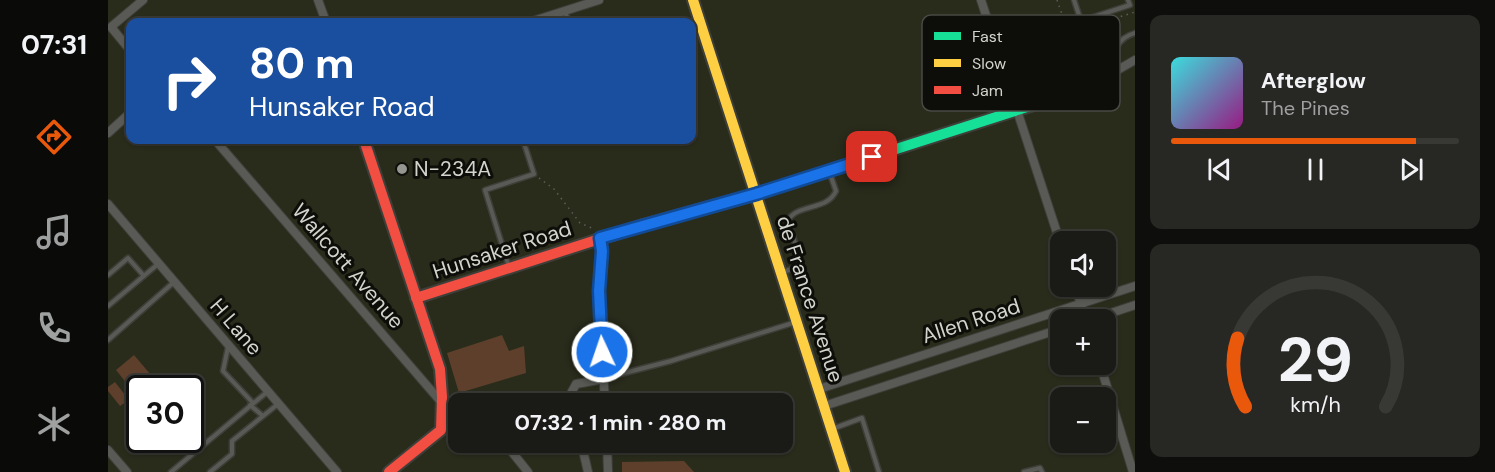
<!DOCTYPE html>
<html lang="en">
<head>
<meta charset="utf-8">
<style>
  body { margin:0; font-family:"DM Sans",sans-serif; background:#272723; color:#f1f3f6; height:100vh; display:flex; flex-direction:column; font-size:22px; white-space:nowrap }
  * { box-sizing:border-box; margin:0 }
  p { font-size:20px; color:#9fa1a1 }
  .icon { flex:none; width:33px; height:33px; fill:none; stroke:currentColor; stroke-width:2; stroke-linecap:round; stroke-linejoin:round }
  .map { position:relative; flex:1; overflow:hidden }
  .sheet { display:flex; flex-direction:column; gap:15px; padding:15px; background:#0e0e0c; width:360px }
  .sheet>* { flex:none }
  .guide { position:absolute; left:18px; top:18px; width:570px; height:126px; border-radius:12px; box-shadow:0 2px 4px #0004,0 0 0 2px #383835; background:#1a4fa0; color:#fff; overflow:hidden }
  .fabs { position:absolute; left:942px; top:231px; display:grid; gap:12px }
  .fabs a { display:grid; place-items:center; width:66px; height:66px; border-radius:12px; background:#1a1a16; box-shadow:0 2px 4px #0004,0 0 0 2px #383835; font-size:30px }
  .speed { position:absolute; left:18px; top:375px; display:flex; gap:12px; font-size:30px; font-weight:700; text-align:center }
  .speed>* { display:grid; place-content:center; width:78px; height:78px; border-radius:50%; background:#1a1a16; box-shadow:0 2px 4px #0004,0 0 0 2px #383835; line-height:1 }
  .speed .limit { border:3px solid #111; border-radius:9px; background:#fff; color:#111 }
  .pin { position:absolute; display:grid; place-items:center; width:51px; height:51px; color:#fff; margin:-26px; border-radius:12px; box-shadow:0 3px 9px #0006 }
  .me { position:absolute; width:66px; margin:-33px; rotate:357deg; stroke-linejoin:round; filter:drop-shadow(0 0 4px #0008) }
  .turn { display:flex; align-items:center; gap:21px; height:126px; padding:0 24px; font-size:27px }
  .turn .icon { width:78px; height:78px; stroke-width:2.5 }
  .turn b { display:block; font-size:42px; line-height:51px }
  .sheet .tile { flex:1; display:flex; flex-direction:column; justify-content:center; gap:9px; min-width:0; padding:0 21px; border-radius:12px; background:#272723 }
  .sheet .dial { align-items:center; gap:0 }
  .dial svg { height:156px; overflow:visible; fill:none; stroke:#383835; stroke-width:7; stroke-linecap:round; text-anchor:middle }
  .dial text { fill:#f1f3f6; stroke:none }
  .song { display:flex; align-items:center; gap:18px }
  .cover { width:72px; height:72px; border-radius:9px; background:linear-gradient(135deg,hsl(180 70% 55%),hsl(310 70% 35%)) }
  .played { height:6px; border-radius:3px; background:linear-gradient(90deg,#ea580c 85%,#383835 85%) }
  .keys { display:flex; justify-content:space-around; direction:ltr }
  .trip { position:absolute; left:340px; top:393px; width:345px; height:60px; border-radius:12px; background:#1a1a16; box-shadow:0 2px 4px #0004,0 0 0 2px #383835; font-weight:700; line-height:60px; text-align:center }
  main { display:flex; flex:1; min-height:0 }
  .dock { display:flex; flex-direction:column; width:108px; justify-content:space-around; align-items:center; background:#0a0a09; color:#9fa1a1 }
  .dock .icon { width:42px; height:42px }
  .dock .selected { color:#ea580c }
  .dock b { font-size:27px; color:#f1f3f6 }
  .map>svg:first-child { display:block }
  .built { fill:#292c1b; fill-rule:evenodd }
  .green { fill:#5d3f2b }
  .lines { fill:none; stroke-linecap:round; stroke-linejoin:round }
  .lane-casing { stroke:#3f3f3a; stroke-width:7 }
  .street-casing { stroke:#3f3f3a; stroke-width:10 }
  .fast-casing { stroke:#3f3f3a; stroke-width:14 }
  .slow-casing { stroke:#3f3f3a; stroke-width:14 }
  .jam-casing { stroke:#3f3f3a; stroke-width:14 }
  .path { stroke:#5c5d58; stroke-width:1.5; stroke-dasharray:1.5 4.5; stroke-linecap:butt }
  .lane { stroke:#595a55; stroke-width:4 }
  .street { stroke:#595a55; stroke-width:8 }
  .fast { stroke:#16e098; stroke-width:10 }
  .slow { stroke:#ffcf43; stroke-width:10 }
  .jam { stroke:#f24e42; stroke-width:10 }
  .route-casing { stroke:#114b97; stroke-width:15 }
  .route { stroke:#1a73e8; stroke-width:10 }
  .poi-dot { fill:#95968f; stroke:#0d0e09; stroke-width:2 }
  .labels { text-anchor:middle; stroke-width:6; stroke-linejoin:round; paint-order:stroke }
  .poi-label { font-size:21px; fill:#d3d5cd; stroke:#0d0e09; text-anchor:start }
  .street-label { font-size:21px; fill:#d3d5cd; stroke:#0d0e09 }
  .key { fill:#0d0e09; stroke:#484a44; stroke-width:1.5 }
  .key-label { font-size:16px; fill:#d3d5cd }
</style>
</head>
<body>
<main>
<nav class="dock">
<b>07:31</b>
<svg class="icon selected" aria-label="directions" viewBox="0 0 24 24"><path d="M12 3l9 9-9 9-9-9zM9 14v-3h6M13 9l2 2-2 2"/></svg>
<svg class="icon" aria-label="music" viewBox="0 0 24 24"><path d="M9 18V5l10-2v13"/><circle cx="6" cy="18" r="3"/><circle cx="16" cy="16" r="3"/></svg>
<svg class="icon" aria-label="phone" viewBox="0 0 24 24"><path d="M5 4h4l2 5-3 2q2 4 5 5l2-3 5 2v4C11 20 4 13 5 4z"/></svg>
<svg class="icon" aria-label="climate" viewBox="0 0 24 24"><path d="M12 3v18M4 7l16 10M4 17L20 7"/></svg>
</nav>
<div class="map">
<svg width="1027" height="472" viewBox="0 0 1027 472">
  <rect width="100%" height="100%" fill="#22221d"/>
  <path class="built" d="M0,0H1027V472H0ZM22,22H584V140H22ZM952,242H998V286H952ZM952,320H998V364H952ZM32,388H82V440H32ZM952,398H998V442H952ZM351,404H675V442H351Z"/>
  <path class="green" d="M394,335L401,351L416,346L418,373L351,393L339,353Z
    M26,355L54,388H32L31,399L8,370Z
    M7,382L21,400L12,406L0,391V387Z
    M576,461L586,472H514V462Z"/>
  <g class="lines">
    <defs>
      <path id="lane" d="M966,0L973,21L1022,5L1020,0
        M457,12L461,22
        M1001,74C1005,56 1006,39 1027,33
        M401,267L377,190L426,174L415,140
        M675,272L689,267L693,263L680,220C691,203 719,211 728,191L721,171
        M0,275L20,258L36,276
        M0,306L50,264
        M0,340L66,282
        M120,347L115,371L145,403
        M497,378L563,361L688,322
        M142,405L155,416
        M724,429L754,418L771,472
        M63,472L159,392
        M102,472L124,454V441L170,404
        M916,472L932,468L934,472"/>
      <path id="street" d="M210,0L218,22
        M873,0L952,242
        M422,22L491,0
        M22,50L3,27L35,0
        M954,86L949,88L938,101L956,105L973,99L980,87L965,83
        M980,87L1027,60
        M0,133L22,113
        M107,140L334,403L351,408
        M0,204L229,472
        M492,238L494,251L491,291L497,404
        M967,286L978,320
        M982,320L1027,305
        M992,364L1025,472
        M711,389L1027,286
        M463,404L461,397L468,384L496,379
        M716,406L952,329
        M396,442L420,472
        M473,442L480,472
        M499,442L500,472
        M0,450L19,472"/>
      <path id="fast" d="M535,225L648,194L938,101"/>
      <path id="slow" d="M585,0L737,472"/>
      <path id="jam" d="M256,140L332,369L334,397L333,430L281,472
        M308,298L535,225"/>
    </defs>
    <use href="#lane" class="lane-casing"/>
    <use href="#street" class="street-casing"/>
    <use href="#fast" class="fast-casing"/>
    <use href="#slow" class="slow-casing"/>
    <use href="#jam" class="jam-casing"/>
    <path class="path" d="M949,0L956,20L962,18L978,67
      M967,31L1027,12
      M920,87L921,80L925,78L921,66
      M431,178L446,189L472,223L486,229"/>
    <use href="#lane" class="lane"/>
    <use href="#street" class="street"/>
    <use href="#fast" class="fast"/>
    <use href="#slow" class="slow"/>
    <use href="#jam" class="jam"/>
  </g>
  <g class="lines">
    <defs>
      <path id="route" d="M494,352L491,291L494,251L492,238L648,194L764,157"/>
    </defs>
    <use href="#route" class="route-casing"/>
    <use href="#route" class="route"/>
  </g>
  <circle class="poi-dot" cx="294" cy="169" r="6"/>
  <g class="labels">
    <g class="poi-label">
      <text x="306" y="176">N-234A</text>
    </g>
    <g class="street-label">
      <text transform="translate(394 250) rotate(-18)" y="7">Hunsaker Road</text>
      <text transform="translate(240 266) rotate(49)" y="7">Wallcott Avenue</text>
      <text transform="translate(702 299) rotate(72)" y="7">de France Avenue</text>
      <text transform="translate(863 321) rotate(-18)" y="7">Allen Road</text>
      <text transform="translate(128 327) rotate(49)" y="7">H Lane</text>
    </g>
  </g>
  <rect x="814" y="15" width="198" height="96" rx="9" class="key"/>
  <rect x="826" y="32" width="27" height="8" fill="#16e098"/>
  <rect x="826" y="59" width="27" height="8" fill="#ffcf43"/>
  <rect x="826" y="86" width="27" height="8" fill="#f24e42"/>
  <g class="key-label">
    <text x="864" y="42">Fast</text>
    <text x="864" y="69">Slow</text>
    <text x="864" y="96">Jam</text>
  </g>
</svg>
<div class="fabs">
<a><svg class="icon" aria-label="sound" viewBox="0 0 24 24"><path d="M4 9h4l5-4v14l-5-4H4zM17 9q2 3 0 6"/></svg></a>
<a>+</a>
<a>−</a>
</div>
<div class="speed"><div class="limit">30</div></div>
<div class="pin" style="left:764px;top:157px;background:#d93025"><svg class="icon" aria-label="arrive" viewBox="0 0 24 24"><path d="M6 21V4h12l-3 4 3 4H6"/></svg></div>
<svg class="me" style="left:494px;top:352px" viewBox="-20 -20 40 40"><circle r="17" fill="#1a73e8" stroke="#fff" stroke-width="3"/><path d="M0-11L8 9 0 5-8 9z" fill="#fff"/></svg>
<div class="trip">07:32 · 1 min · 280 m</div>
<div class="guide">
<div class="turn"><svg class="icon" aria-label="right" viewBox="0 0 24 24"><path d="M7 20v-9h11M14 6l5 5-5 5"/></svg><div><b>80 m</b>Hunsaker Road</div></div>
</div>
</div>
<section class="sheet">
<div class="tile">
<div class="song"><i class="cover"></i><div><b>Afterglow</b><p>The Pines</p></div></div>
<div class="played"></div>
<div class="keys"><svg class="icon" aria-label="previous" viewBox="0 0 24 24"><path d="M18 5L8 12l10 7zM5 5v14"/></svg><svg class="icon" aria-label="pause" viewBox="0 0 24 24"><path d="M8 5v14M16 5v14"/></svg><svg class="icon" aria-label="next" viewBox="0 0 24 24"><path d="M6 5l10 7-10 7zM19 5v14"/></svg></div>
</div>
<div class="tile dial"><svg viewBox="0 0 100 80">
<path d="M14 69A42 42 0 1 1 86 69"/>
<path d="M14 69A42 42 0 0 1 10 34" stroke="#ea580c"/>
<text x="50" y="56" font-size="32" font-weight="700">29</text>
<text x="50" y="72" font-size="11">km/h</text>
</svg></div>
</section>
</main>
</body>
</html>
